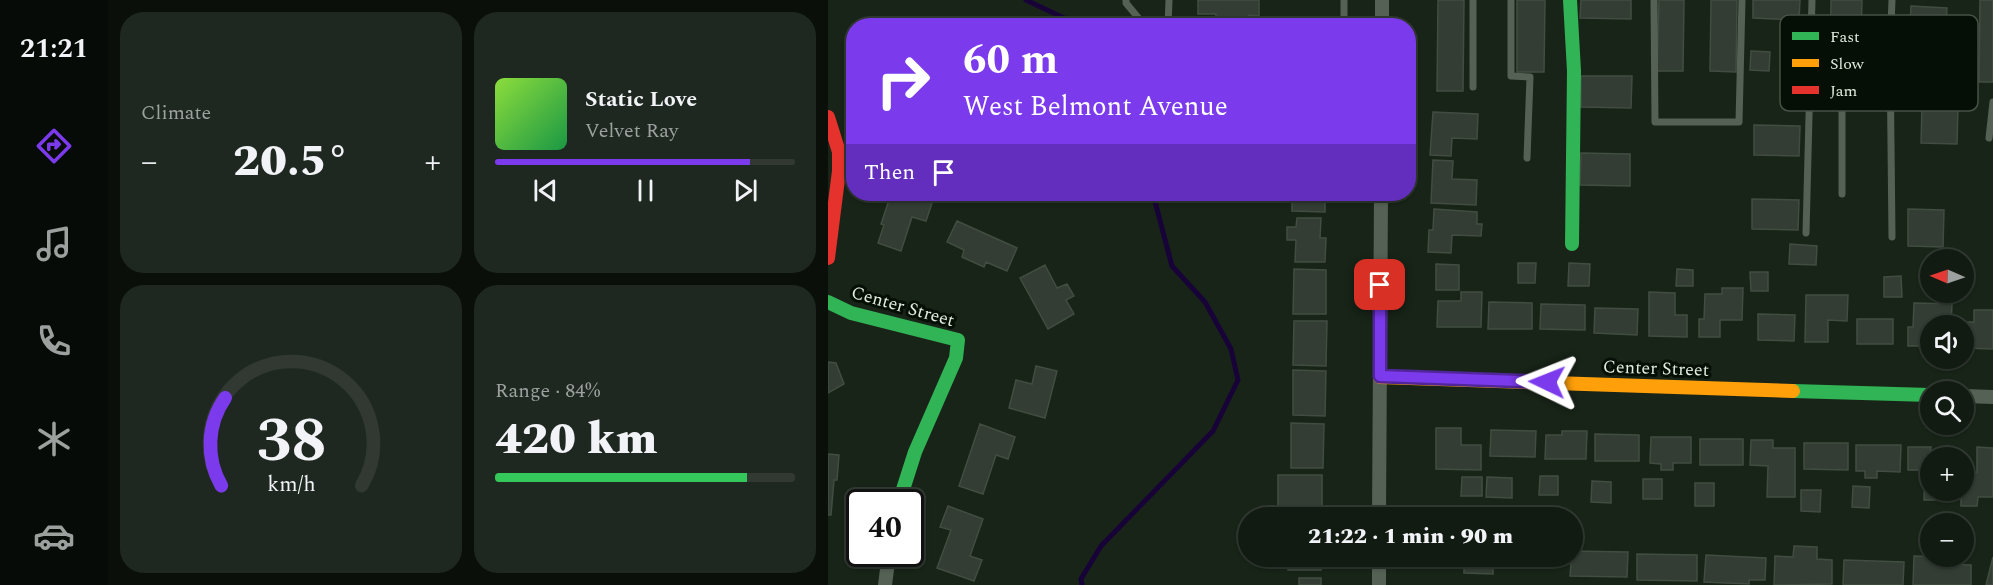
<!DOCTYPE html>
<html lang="en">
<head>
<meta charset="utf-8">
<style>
  body { margin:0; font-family:Spectral,serif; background:#1f2820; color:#f1f3f6; height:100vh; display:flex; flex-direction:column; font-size:22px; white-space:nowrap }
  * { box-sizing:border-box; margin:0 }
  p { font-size:20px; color:#9ca19f }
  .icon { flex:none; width:33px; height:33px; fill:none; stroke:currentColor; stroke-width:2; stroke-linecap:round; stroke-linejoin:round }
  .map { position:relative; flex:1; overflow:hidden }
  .sheet { display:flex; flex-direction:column; gap:12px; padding:12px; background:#0a0f0a; width:720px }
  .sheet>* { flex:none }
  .hud { position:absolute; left:18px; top:18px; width:570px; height:183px; border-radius:24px; box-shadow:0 2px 4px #0004,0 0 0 2px #313932; background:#7c3aed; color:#fff; overflow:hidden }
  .needle { width:39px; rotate:272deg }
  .tools { position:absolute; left:1092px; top:249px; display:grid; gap:12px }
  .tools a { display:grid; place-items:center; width:54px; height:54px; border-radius:50%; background:#121b12; box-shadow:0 2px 4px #0004,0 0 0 2px #313932; font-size:30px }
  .speed { position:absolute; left:18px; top:489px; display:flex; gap:12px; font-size:30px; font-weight:700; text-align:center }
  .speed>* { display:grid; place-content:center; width:78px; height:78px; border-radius:50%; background:#121b12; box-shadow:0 2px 4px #0004,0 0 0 2px #313932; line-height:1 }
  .speed .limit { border:3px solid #111; border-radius:9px; background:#fff; color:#111 }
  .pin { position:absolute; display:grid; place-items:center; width:51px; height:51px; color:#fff; margin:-26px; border-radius:12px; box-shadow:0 3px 9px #0006 }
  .me { position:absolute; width:66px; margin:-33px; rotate:272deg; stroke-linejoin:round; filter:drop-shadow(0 0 4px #0008) }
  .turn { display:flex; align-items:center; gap:21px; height:126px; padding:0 18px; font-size:27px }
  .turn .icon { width:78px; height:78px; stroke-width:2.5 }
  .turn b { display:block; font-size:42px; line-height:51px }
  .then { display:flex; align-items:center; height:57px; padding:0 18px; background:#0003; gap:12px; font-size:22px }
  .big { font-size:45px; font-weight:800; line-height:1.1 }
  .sheet .card { flex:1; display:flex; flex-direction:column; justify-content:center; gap:9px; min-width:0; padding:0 21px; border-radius:24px; background:#1f2820 }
  .sheet .dial { align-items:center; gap:0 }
  .dial svg { height:156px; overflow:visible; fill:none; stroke:#313932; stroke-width:7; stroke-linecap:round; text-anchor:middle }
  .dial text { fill:#f1f3f6; stroke:none }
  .song { display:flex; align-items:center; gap:18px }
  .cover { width:72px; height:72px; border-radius:9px; background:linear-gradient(135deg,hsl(90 70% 55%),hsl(140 70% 35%)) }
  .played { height:6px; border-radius:3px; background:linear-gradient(90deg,#7c3aed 85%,#313932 85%) }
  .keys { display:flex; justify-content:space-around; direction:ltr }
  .heat { display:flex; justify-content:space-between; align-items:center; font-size:33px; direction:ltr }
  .charge { height:9px; border-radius:4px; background:linear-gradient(90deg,#34c759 84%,#313932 0) }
  .sheet .tiles { flex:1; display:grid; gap:12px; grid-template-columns:repeat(2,1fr) }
  .trip { position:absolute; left:410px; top:507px; width:345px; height:60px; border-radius:30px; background:#121b12; box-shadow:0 2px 4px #0004,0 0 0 2px #313932; font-weight:800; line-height:60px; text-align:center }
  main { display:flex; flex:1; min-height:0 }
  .tab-bar { display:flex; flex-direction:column; width:108px; justify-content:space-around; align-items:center; background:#070b07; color:#9ca19f }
  .tab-bar .icon { width:42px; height:42px }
  .tab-bar .current { color:#7c3aed }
  .tab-bar b { font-size:27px; color:#f1f3f6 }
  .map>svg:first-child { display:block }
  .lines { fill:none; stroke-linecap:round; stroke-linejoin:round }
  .stream { stroke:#180338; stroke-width:5 }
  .building { fill:#333d33; stroke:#424d42; stroke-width:1.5 }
  .lane { stroke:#546154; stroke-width:7 }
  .street { stroke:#546154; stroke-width:14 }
  .fast { stroke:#30b455; stroke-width:14 }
  .slow { stroke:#ff9f0a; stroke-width:14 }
  .jam { stroke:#e5322d; stroke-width:14 }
  .route-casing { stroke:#51269a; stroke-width:15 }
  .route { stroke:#7c3aed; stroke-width:10 }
  .labels { text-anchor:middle; stroke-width:6; stroke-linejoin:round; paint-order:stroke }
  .street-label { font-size:18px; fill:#e0eedf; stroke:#060f06 }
  .key { fill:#060f06; stroke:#475247; stroke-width:1.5 }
  .key-label { font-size:16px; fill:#e0eedf }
</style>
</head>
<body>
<main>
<nav class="tab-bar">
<b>21:21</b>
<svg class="icon current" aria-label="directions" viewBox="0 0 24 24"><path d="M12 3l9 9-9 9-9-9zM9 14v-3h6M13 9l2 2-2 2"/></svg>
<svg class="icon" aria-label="music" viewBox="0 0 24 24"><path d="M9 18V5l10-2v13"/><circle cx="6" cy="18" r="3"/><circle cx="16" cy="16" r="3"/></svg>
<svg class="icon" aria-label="phone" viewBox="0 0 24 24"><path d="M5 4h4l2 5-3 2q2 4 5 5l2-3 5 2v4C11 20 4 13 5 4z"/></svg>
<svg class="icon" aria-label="climate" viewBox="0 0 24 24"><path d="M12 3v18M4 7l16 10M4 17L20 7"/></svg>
<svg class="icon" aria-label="car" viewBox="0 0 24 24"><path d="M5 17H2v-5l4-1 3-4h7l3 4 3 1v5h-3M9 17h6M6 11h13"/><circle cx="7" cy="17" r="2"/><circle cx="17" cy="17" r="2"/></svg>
</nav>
<section class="sheet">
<div class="tiles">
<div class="card"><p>Climate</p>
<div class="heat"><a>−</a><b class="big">20.5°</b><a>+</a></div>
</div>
<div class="card">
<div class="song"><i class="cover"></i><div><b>Static Love</b><p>Velvet Ray</p></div></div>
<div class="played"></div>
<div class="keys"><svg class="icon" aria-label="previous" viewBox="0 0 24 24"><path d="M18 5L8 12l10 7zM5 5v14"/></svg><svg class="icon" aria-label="pause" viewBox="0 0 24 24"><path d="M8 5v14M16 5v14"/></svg><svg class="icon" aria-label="next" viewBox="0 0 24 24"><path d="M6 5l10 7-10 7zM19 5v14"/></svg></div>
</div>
<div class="card dial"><svg viewBox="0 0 100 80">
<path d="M14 69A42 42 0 1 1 86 69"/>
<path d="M14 69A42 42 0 0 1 16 24" stroke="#7c3aed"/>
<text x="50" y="56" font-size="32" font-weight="700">38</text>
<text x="50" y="72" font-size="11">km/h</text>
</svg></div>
<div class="card"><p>Range · 84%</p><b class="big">420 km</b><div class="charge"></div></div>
</div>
</section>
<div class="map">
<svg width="1165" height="585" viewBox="0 0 1165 585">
  <rect width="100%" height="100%" fill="#182418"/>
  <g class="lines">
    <path class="stream" d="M198,0L238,19L244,26
      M254,585L253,579L273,546L385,431L410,380L403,349L377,302L344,266L325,194"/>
  </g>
  <path class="building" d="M370,0H431V16L421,15V26H387L388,14H370Z
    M610,0H636L635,91H609Z
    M689,0H717L716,72H689Z
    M753,0H803V19L752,18Z
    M831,0H856L855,71H829Z
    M883,0H909L908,72L882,71Z
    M925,0H972L971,20L925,18Z
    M1003,0H1034L1032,77H1002Z
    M1152,0H1165V82H1151Z
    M1083,6L1119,8L1117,46L1081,44Z
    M923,51L942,52L941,71L922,70Z
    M753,76H804L803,108L753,107Z
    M1094,106H1130L1129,144L1093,143Z
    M605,112L650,114L649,139L624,138L623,156L602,155Z
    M926,125L972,126L971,156L926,155Z
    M753,153L802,154V186L752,185Z
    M605,160L625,161L624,179L649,180L648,205L603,203Z
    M63,194H107L98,221L84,217L73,251L50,243L56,225L53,224Z
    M464,194H497V212L464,211Z
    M924,199L971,200L970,230L924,229Z
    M606,209L649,212V224H654L653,236L624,235L623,253L600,252L601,230H605Z
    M1080,209L1116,210L1115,247L1080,246Z
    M469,218H493L492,238H498L497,262H467L468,240H459V227H468Z
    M129,221L189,248L179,271L158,262L156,267L134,257L136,250L119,242Z
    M962,244L989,246L988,265L961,264Z
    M690,263H708L707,283H690Z
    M741,263L762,264L761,286H740Z
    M608,264L631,265V290H608Z
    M217,265L229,288L239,284L246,296L238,300L246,314L220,329L192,278Z
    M466,269L498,270V314H465Z
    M849,269L865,270V286H848Z
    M922,272H940V291H923Z
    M1073,276L1074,297H1056V277Z
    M894,288H915L914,320H892V337H871V319H876L877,294H894Z
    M633,292H654L653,327H609L610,301H633Z
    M821,292L847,293V315H859V337L821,336Z
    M978,295H1020L1019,321L1000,320V342H977Z
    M661,302L704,303V329H660Z
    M1086,303L1124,304L1123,326H1102L1101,346H1080V327H1085Z
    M713,304L757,305V330L712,329Z
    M767,308L810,309L809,335L766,333Z
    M1146,310H1165V349L1136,348V326H1130V322H1146Z
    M930,314L967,315L966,341L930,340Z
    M1029,319H1065V344H1029Z
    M466,321H499L498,366L465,365Z
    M0,362L8,363L16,384L0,393Z
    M208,366L229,371L217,418L181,408L188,380L204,384Z
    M465,370L498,371L497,416L465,415Z
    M463,423L496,424L495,468H463Z
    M152,424L187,437L180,459L168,455L155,494L131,486Z
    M608,428H633V445H653V470L608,469Z
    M663,430L708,431L707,457L662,456Z
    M734,431H759L758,459H717L718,435H734Z
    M767,434L811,435V461H767Z
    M823,437H863V463H845V470H833V464L822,463Z
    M872,439H915V465H872Z
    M923,440H945V448H967V497H939L940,466L922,465Z
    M976,443H1020V470L976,469Z
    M1028,445H1073L1072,472L1049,471V478H1037V471H1028Z
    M1080,447H1103L1102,453L1123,454V458H1102V490H1122V500H1096L1097,470H1080Z
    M1149,447L1165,448V497H1150L1149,506H1133V490H1136V472H1149Z
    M0,454L11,455L9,480H6L3,515H0Z
    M450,475H494V518H473V509H450Z
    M712,476H730V495H711Z
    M634,477H654V496H633Z
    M659,477L684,478V498L658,497Z
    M815,479H834V499H815Z
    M764,481L783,482V503L763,502Z
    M867,483H886V506H867Z
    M1025,486L1042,487L1041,508L1024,507Z
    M973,490H993L992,512L973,511Z
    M120,506L155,519L142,556L154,560L146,581L109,568L123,530L112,527Z
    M966,546L989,547V559L1004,560V584L946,585L947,556L965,557Z
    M744,551L800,552L799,577L742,576Z
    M809,554L869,555V581L809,580Z
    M878,555L938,558L937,580H921V584L876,582Z
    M460,556H493V570H460Z
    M621,556H665V574L636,573V566H621Z
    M1086,556L1111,557V564L1143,565V585H1085Z
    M1165,557V585H1158Z
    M1016,560L1076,562L1075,585H1015Z
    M471,578H493V585H471Z"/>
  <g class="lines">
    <path class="lane" d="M298,0V3L317,26
      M683,0V76L702,77L699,158
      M826,0L827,122H911L914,0
      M340,26L341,0
      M516,26V0
      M982,72L1014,107V194
      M645,87V0
      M1161,138L1165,102
      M978,233L984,0
      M1064,237L1062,50L1064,0"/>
    <path class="street" d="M554,26V0
      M1136,396L1165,397
      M551,518L553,194
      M57,585L61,554
      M551,585V556"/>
    <path class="fast" d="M742,0L746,71L744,244
      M0,302L23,313L130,340L128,358L87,452L71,502
      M965,391L1102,395"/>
    <path class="slow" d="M552,377L965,391"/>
    <path class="jam" d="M0,117L11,152V171L0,258"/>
  </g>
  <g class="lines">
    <defs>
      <path id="route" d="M552,285V376L719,382"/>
    </defs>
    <use href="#route" class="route-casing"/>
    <use href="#route" class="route"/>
  </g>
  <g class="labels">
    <g class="street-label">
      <text transform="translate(75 306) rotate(16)" y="6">Center Street</text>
      <text transform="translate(828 368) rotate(2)" y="6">Center Street</text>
    </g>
  </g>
  <rect x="952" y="15" width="198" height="96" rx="9" class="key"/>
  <rect x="964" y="32" width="27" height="8" fill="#30b455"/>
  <rect x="964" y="59" width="27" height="8" fill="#ff9f0a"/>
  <rect x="964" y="86" width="27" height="8" fill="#e5322d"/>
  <g class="key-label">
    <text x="1002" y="42">Fast</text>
    <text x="1002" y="69">Slow</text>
    <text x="1002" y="96">Jam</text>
  </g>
</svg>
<div class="tools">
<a><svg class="needle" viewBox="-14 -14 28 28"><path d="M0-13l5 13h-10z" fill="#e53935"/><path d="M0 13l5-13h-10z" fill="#9ca19f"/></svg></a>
<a><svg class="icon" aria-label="sound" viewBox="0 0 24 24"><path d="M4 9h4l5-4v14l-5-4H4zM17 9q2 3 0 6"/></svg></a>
<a><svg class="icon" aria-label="search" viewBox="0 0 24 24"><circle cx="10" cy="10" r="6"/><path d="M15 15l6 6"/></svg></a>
<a>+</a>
<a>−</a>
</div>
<div class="speed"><div class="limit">40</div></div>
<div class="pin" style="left:552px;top:285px;background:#d93025"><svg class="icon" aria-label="arrive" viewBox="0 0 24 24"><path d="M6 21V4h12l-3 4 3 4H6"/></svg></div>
<svg class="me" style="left:719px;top:382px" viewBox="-20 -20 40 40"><path d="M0-17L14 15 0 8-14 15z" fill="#7c3aed" stroke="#fff" stroke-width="4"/></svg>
<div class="trip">21:22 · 1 min · 90 m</div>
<div class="hud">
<div class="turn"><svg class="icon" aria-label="right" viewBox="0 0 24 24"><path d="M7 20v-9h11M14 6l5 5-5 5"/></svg><div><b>60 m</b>West Belmont Avenue</div></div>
<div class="then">Then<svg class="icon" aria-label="arrive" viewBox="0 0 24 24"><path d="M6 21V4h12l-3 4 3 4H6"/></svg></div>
</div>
</div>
</main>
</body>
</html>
